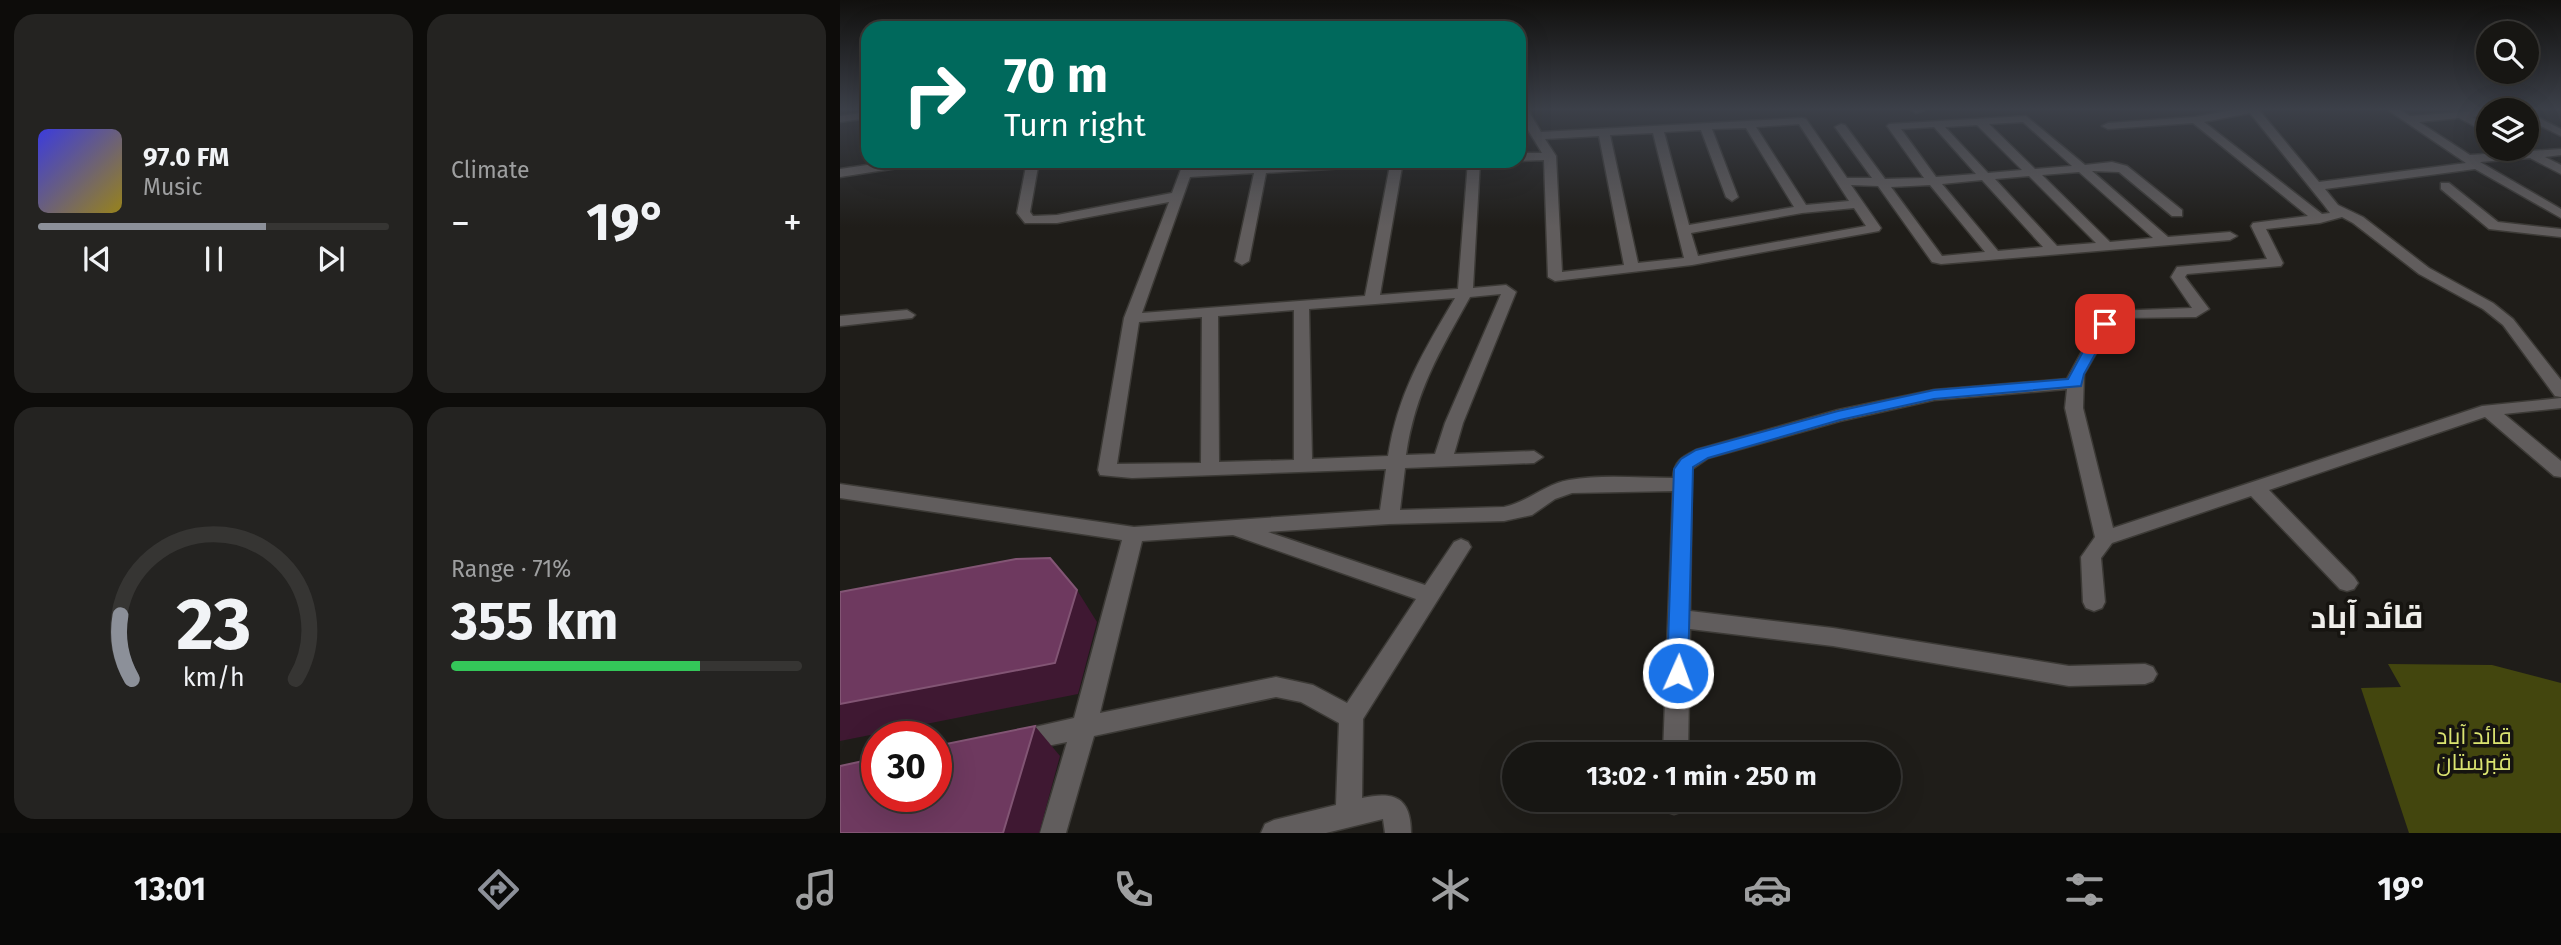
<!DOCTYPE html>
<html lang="en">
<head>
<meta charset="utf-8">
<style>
  body { margin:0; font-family:"Fira Sans",Cairo,sans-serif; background:#242321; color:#f1f3f6; height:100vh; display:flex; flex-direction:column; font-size:26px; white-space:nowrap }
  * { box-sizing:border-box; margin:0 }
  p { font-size:23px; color:#9e9fa0 }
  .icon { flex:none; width:38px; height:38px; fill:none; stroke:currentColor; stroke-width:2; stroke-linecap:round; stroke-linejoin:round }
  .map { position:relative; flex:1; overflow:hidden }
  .details { display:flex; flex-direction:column; gap:14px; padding:14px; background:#0d0c0a; width:840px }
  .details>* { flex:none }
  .guide { position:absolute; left:21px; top:21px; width:665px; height:147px; border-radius:21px; box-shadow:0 7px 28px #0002,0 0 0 2px #363533; background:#00695c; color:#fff; overflow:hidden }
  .fabs { position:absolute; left:1636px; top:21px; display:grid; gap:14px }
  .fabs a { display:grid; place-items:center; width:63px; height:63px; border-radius:50%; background:#171613; box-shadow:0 7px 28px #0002,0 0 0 2px #363533; font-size:35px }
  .speed { position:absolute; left:21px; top:721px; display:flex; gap:14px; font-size:35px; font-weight:700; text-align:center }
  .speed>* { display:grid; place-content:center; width:91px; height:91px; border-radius:50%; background:#171613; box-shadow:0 7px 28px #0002,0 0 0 2px #363533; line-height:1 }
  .speed .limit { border:10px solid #d22; background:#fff; color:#111 }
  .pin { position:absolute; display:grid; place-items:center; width:60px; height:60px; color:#fff; margin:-30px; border-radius:14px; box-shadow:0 4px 10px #0006 }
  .me { position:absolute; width:77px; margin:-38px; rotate:2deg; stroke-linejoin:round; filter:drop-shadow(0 0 5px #0008) }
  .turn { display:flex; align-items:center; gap:24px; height:147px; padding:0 28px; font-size:32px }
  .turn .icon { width:91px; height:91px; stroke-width:2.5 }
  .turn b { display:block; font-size:49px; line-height:60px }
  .big { font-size:52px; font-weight:700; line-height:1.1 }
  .details .card { flex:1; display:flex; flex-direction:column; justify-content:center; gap:10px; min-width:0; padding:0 24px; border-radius:21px; background:#242321 }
  .details .dial { align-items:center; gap:0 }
  .dial svg { height:182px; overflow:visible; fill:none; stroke:#363533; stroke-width:7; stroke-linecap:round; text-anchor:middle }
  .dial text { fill:#f1f3f6; stroke:none }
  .song { display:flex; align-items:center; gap:21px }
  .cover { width:84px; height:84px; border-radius:10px; background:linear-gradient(135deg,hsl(240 70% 55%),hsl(50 70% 35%)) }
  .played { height:7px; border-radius:4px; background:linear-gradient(90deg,#8c9099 65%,#363533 65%) }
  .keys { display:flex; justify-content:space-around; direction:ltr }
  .heat { display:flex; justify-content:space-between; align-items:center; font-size:38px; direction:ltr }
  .charge { height:10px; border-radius:5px; background:linear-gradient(90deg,#34c759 71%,#363533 0) }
  .details .tiles { flex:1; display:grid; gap:14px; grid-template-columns:repeat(2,1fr) }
  .trip { position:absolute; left:662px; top:742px; width:399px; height:70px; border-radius:35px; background:#171613; box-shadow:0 7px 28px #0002,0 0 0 2px #363533; font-weight:700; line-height:70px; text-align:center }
  .tabs { display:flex; height:112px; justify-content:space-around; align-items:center; background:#090908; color:#9e9fa0 }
  .tabs .icon { width:49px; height:49px }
  .tabs .on { color:#8c9099 }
  .tabs b { font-size:32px; color:#f1f3f6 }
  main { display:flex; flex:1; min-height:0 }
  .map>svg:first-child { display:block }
  .green { fill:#43460e }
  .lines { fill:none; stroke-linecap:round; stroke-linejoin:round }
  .minor-casing { stroke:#3c3a36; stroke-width:3 }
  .minor { fill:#615d5d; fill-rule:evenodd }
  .shaded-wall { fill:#3f1832 }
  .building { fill:#6e395f; stroke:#825574; stroke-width:2 }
  .route { fill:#1a73e8; stroke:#114b97; stroke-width:2 }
  .labels { text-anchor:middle; stroke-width:7; stroke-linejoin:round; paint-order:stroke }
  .near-park-label { font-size:23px; fill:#dae370; stroke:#161410 }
  .near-district-label { font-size:32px; font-weight:bold; fill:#efeeea; stroke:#161410 }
</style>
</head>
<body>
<main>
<section class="details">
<div class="tiles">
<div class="card">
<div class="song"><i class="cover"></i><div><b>97.0 FM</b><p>Music</p></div></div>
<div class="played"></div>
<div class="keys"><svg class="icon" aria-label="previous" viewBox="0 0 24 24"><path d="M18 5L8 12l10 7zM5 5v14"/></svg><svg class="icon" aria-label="pause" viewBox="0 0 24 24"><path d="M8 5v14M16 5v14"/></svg><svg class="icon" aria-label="next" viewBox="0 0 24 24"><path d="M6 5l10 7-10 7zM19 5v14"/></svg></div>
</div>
<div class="card"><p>Climate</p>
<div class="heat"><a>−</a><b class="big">19°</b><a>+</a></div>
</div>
<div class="card dial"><svg viewBox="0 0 100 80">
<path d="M14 69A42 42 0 1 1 86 69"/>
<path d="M14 69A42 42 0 0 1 9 41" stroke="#8c9099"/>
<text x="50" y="56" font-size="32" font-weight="700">23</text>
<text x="50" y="72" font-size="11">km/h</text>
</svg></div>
<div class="card"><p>Range · 71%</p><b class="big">355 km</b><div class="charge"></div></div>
</div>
</section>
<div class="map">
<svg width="1721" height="833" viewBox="0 0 1721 833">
  <rect width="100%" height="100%" fill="#1f1d19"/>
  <path class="green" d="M1548,664L1652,665L1721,683V833H1569L1521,688L1561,687Z"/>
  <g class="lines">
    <defs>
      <path id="minor" d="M679,110H688L701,132L962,118L966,119L1007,178H1032L995,127L1001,124L1005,125L1045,179L1084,178L1047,126L1049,124L1186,116L1245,165L1272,162L1287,166L1342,210V216H1332L1279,172L1252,171L1328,237L1390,232L1397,236L1390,240L1101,264L1092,262L1038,186L1011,185L1041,228L1039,231L852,265L715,281L708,277L704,160L679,161V153H702L679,115ZM1183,122L1232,166L1195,169L1149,124ZM959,124L1009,201L966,205L916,127ZM1137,125L1182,170L1148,173L1105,127ZM1094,127L1136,174L1096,177L1061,129ZM906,128L954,207L849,225L824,132L861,130L886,197L892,201L898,197L872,129ZM813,133L844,258L798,263L770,135ZM759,136L784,265L722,272L716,156L705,139ZM1239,172L1313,238L1270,242L1202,175ZM1189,176L1256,243L1217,246L1155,179ZM1142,180L1203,247L1158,251L1102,184ZM1090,185L1145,252L1102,256L1051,187ZM1014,208L1026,226L858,256L851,233L962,213Z
        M1071,110H1085L1076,113Z
        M1393,110H1419L1479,182L1626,163L1548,110H1560L1570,116L1652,110H1648V115L1632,117L1648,126V133L1619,118L1579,122L1630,155L1721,149V155L1705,157L1721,165V174L1690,158L1640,162L1721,209V218L1635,169L1485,189L1498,205L1523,217L1589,268L1653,303L1673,319L1721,380V397L1715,396L1663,325L1643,309L1579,274L1513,223L1502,217L1480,223L1426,229L1443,263L1441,266L1347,274L1345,277L1369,309L1356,317L1283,318L1271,327L1244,374L1243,408L1273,528L1642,406L1721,398V408L1664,414L1721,461V477L1714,476L1645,417L1429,490L1514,577L1518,583L1514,589L1507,591L1500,589L1411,496L1272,543L1261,558L1265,602L1262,608L1254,611L1246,608L1243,602L1241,557L1255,537L1225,408L1227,389L1094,400L1000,421L868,458L852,469L850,611L993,628L1229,666L1305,664L1313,667L1317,674L1313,681L1305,684L1229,686L993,646L850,629L848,754H823L833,491L732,493L715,499L692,515L664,521L549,524L428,532L585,585L614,542L621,539L628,542L631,547L523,719L522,798C554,791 571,797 571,833H545L543,819L486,833H421L425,824L434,820L496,805L499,723L461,702L436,697L254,736L226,833H200L227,742L182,751L173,748L170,740L173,732L234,718L282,540L0,498V484L294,527L540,510L546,469L292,478L260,475L258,470L284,318L329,202L217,223H185L177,213L187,161H199L190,212L193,216L217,215L332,193L344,161H356L353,170L495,161H563L540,295L618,289L628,161H640L633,288L666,285L676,292L623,423L614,454L694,451L703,457L694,463L565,468L560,510L664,507C688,502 705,484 729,480C762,474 800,478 833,478C834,461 842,457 856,450L998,410L1094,390L1227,379L1257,324L1274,311L1352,308L1331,277L1337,267L1427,259L1411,226L1413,223L1468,216L1353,123L1268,129L1262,126L1268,123L1355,117ZM1410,113L1484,205L1490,213L1482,214L1364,122ZM550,165L525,296L302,313L350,177L414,173L395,261L402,265L409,261L426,173ZM661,294L605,423L595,454L566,455C575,392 600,351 630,297ZM615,298C583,352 558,393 548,456L472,459L469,309ZM454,310V460L379,462L378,316ZM362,317L361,463L277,464L299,322ZM393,535L576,599L507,703L473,685L436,677L260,713L302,541Z
        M28,112V118L0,122V116Z
        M1687,112L1721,129V136L1687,119Z
        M54,161H83L77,165L0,177V169Z
        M1601,183H1609L1658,222L1721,229V237L1649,229L1601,189Z
        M67,310L75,315L72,318L0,326V316Z
        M821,800H847L843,811L834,814L825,811Z"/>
    </defs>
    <use href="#minor" class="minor-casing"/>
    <use href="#minor" class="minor"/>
  </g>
  <path class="shaded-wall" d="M237,590L257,622L238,694L0,741V704Z
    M195,726L220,756L199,833H163Z"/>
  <path class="building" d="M210,558L237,590L215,663L0,704V592L176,559Z
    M195,726L163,833H0V766L37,758V796H96V746Z"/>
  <linearGradient id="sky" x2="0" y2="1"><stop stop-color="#11100e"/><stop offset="0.48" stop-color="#3c4049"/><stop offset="1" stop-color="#3c4049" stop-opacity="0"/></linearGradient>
  <rect width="1721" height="227" fill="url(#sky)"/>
  <path class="route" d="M1265,319L1272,324L1244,374L1241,386L1094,399L1000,420L868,458L853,467L848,673L845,680L838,682L830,680L827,673L834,469L841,459L856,450L998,411L1094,390L1228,379L1258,324Z"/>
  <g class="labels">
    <g class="near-park-label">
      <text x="1634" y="744">قائد آباد<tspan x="1634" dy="26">قبرستان</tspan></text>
    </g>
    <g class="near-district-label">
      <text x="1527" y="628">قائد آباد</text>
    </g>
  </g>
</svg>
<div class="fabs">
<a><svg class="icon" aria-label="search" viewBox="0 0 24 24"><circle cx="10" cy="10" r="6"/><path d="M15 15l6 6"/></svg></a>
<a><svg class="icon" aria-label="layers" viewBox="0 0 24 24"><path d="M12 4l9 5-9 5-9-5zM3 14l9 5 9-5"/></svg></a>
</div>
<div class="speed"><div class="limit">30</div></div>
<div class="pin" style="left:1265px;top:324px;background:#d93025"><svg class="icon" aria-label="arrive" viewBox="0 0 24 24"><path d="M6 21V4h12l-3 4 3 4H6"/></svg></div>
<svg class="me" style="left:838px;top:673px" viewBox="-20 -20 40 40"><circle r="17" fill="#1a73e8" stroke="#fff" stroke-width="3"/><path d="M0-11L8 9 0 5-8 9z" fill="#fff"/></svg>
<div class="trip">13:02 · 1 min · 250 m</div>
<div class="guide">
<div class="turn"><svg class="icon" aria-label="right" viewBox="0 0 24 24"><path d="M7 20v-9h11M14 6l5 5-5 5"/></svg><div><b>70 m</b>Turn right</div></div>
</div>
</div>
</main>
<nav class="tabs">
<b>13:01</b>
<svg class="icon on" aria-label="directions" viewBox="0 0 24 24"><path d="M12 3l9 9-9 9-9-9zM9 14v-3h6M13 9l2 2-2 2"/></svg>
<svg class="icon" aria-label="music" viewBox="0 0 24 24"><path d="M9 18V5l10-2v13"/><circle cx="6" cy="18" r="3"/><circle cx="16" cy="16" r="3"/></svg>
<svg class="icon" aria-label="phone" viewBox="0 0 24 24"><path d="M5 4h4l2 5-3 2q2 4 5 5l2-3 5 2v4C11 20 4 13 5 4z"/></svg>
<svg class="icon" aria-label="climate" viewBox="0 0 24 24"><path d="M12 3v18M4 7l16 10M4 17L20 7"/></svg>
<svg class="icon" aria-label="car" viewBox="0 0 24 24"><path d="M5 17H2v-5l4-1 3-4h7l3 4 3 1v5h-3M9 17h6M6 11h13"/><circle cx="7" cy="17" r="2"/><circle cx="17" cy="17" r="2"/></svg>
<svg class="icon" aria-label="filters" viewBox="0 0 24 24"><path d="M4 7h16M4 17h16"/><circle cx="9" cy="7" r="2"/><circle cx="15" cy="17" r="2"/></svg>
<b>19°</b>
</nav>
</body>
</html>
